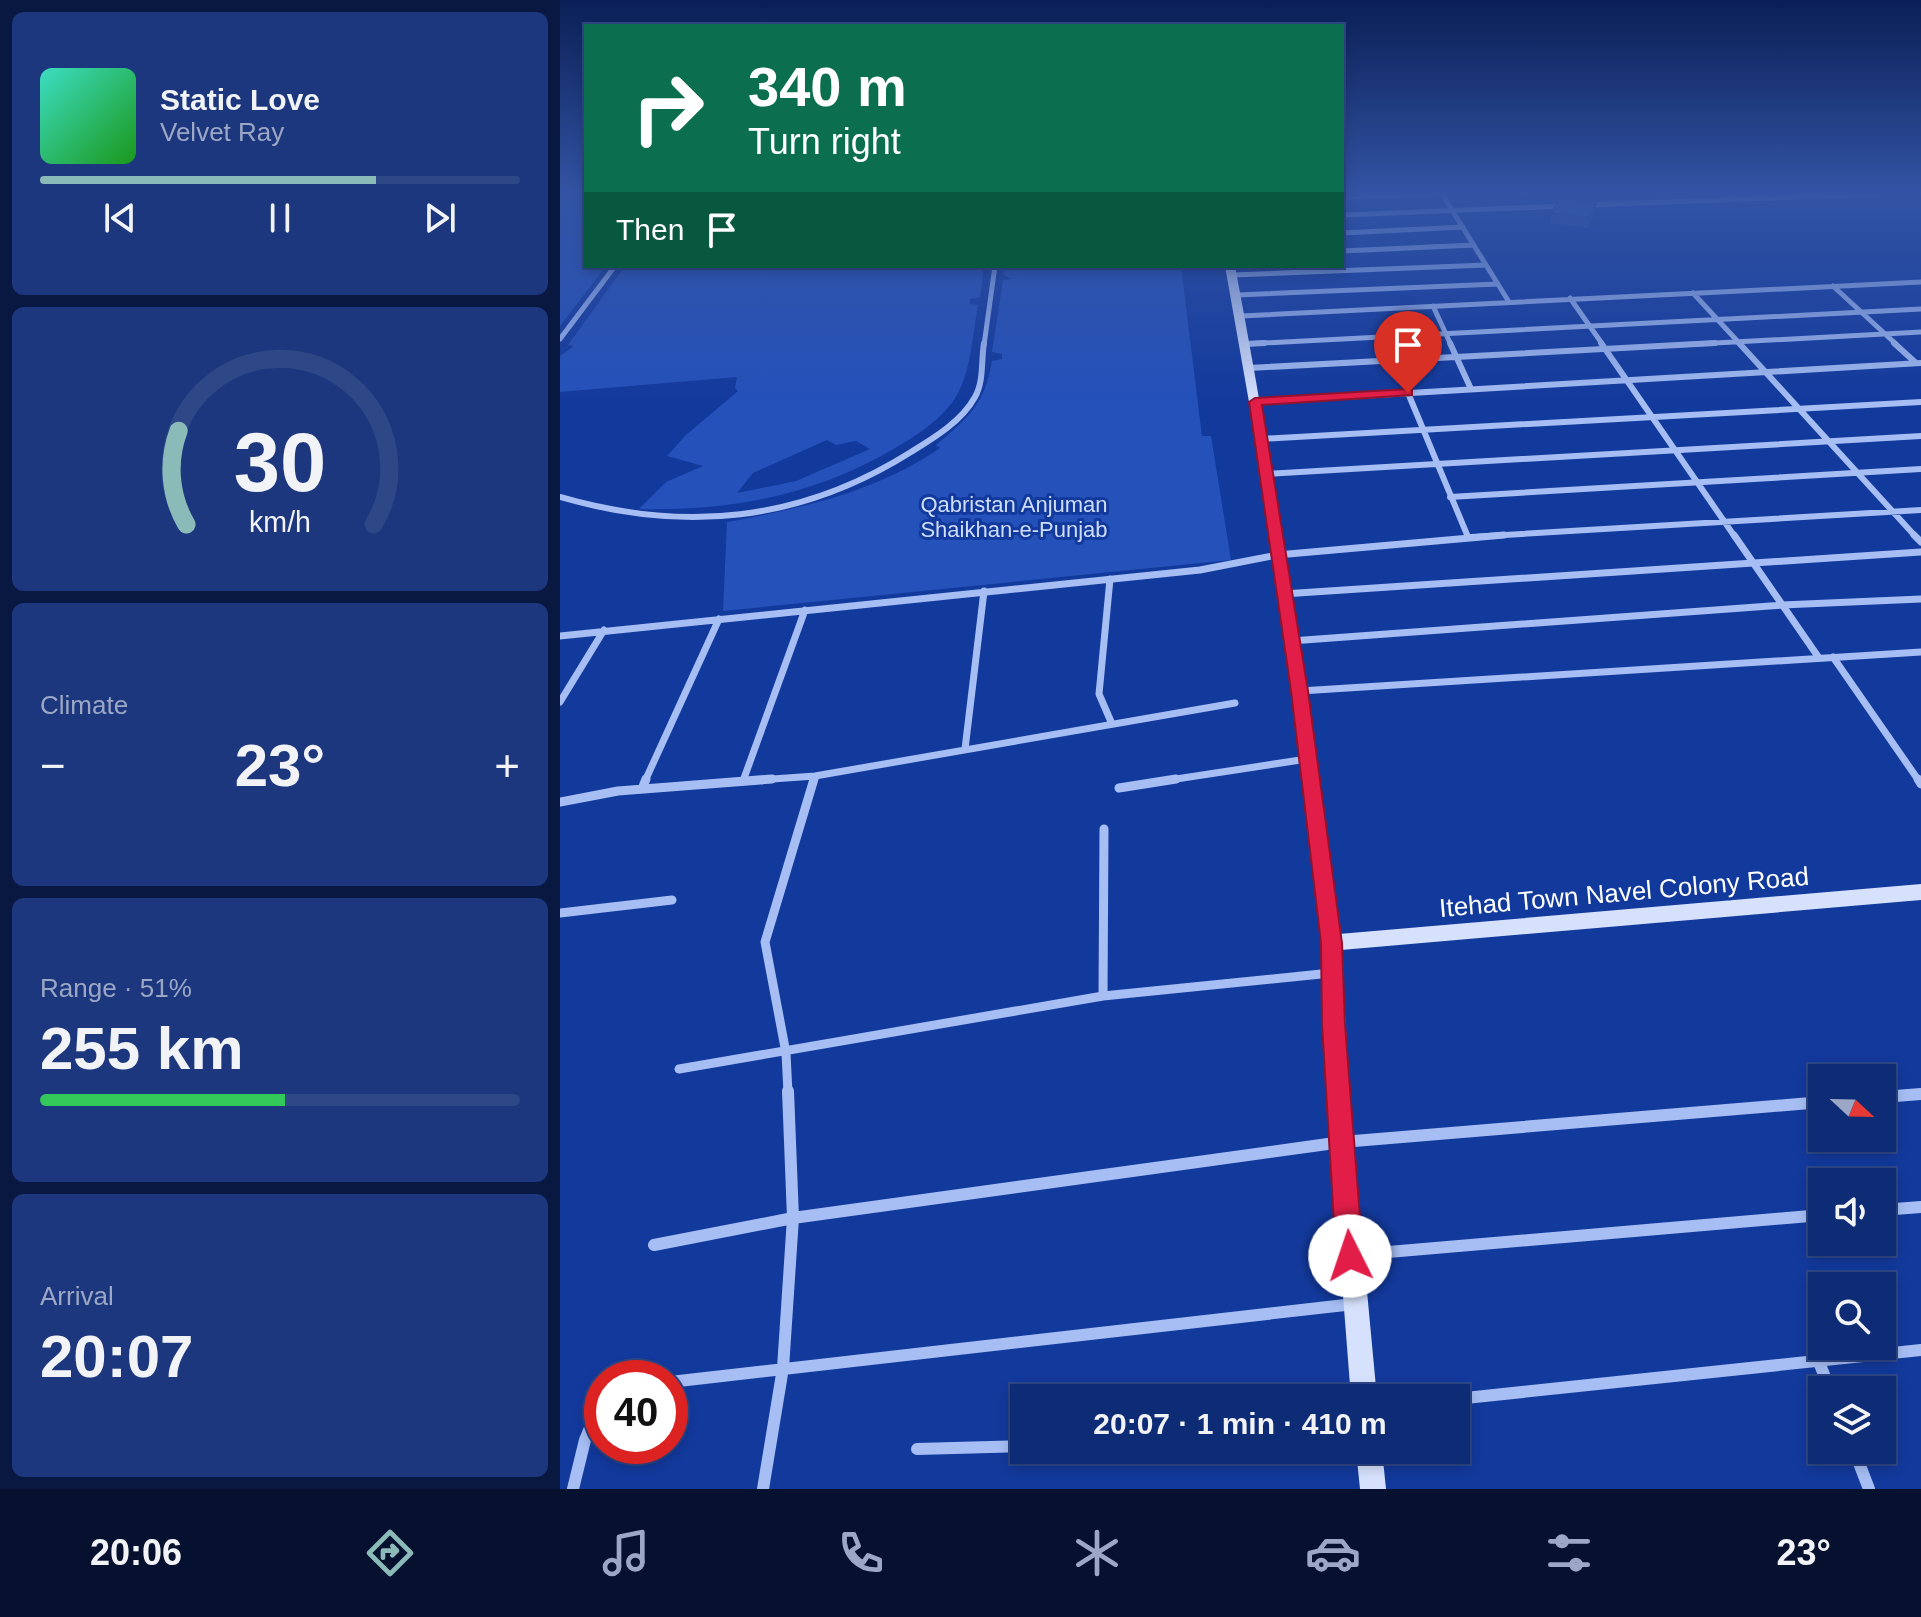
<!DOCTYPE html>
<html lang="en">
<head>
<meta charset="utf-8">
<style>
  body { margin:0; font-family:Helvetica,sans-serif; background:#1c377d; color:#f1f3f6; height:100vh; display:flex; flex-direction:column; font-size:30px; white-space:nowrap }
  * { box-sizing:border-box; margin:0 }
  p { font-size:26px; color:#9ba7c5 }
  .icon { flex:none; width:44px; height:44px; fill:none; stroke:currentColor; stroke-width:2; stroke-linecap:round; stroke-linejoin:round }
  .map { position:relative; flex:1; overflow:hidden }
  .drawer { display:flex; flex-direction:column; gap:12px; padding:12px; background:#081840; width:560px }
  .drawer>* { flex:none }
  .top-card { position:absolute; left:24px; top:24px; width:760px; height:244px; border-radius:0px; box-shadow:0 4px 12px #0003,0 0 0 2px #2e4787; background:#0b6e4f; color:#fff; overflow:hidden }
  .needle { width:52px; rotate:112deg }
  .buttons { position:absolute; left:1248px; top:1064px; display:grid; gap:16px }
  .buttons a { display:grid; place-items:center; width:88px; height:88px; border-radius:0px; background:#0e2b75; box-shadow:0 4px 12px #0003,0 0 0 2px #2e4787; font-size:40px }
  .speed { position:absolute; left:24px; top:1360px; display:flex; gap:16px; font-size:40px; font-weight:700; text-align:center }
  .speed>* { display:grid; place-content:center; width:104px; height:104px; border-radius:50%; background:#0e2b75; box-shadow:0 4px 12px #0003,0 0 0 2px #2e4787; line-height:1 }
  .speed .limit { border:12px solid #d22; background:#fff; color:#111 }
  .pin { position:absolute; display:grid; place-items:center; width:68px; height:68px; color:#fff; margin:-82px -34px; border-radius:50% 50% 50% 0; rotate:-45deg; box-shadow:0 0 8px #0007 }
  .pin .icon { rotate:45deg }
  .me { position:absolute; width:88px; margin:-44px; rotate:356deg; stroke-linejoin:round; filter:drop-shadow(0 0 6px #0008) }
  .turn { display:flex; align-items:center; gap:28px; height:168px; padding:0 32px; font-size:36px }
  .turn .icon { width:104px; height:104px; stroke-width:2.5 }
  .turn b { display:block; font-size:56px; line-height:68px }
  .then { display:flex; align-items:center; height:76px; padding:0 32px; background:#0003; gap:16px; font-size:30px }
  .big { font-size:60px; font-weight:800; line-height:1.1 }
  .drawer .tile { flex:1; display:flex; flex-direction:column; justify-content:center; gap:12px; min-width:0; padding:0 28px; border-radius:12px; background:#1c377d }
  .drawer .dial { align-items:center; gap:0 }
  .dial svg { height:208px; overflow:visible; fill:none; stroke:#2e4787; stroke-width:7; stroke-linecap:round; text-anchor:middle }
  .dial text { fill:#f1f3f6; stroke:none }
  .song { display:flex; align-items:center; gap:24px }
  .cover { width:96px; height:96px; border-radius:12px; background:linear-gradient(135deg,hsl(170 70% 55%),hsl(120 70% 35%)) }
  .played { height:8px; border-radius:4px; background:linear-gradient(90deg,#8bbbb9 70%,#2e4787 70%) }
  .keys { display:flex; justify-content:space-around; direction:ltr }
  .heat { display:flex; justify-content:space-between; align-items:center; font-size:44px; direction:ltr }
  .charge { height:12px; border-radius:6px; background:linear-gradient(90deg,#34c759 51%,#2e4787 0) }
  .trip { position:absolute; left:450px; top:1384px; width:460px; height:80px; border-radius:0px; background:#0e2b75; box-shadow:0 4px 12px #0003,0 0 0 2px #2e4787; font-weight:800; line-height:80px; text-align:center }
  .tab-bar { display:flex; height:128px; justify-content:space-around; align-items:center; background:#06112f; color:#9ba7c5 }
  .tab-bar .icon { width:56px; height:56px }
  .tab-bar .on { color:#8bbbb9 }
  .tab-bar b { font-size:36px; color:#f1f3f6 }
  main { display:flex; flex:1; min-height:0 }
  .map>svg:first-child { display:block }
  .green { fill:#2451ba; fill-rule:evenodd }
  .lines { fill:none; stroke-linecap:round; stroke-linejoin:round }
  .street-far4 { stroke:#a6bef4; stroke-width:5 }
  .street-far3 { stroke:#a6bef4; stroke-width:6 }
  .street-far2 { stroke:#a6bef4; stroke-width:7 }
  .street-far1 { stroke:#a6bef4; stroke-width:9 }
  .street { stroke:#a6bef4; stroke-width:12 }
  .secondary { fill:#d6e1fd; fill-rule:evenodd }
  .wall { fill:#2e52a7 }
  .building { fill:#365fc2; stroke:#264288; stroke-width:2 }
  .route { fill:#e11d48; stroke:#92132f; stroke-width:2 }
  .labels { text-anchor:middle; stroke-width:6; stroke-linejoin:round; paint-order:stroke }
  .far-park-label { font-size:22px; fill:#cfddfe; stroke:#12399c }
  .street-label { font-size:26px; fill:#fff; stroke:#12399c }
</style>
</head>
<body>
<main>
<section class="drawer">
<div class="tile">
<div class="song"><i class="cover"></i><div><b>Static Love</b><p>Velvet Ray</p></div></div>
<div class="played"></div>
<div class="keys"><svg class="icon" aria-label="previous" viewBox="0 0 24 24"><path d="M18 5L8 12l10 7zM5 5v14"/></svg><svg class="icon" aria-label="pause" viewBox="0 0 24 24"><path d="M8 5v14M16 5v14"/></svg><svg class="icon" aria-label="next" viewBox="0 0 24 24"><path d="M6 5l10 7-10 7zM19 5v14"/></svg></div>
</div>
<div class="tile dial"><svg viewBox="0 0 100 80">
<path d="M14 69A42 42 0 1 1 86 69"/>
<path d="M14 69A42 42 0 0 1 11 33" stroke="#8bbbb9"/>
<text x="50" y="56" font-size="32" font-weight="700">30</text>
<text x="50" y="72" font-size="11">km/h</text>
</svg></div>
<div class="tile"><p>Climate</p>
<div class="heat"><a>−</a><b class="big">23°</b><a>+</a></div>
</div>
<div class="tile"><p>Range · 51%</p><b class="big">255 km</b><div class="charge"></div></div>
<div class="tile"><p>Arrival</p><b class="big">20:07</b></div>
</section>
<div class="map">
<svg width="1361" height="1489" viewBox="0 0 1361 1489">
  <rect width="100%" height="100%" fill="#12399c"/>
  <path class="green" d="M0,194H26V266H46L0,326Z
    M65,266H424L420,297L410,299V304L418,305C413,332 411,371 397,395C383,419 356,436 332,450C252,496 171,511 79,509L106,482L143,466L107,456L126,435L178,391L175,388L177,377L0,392V356L14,346L8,345ZM267,440L276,445L296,441L310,449L236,481L177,493L193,473Z
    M444,266H621L642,436H651L671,560L163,611L167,522C240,509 318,491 380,448L376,445C408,418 425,404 432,361L442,359V354L432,352L443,280L452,279L443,275Z"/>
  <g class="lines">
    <path class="street-far4" d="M882,194L949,302
      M782,197L872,194
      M1026,205L1317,194
      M782,215L1005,206
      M782,233L903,227
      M782,251L914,245
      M672,275L926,265
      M1273,286L1337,345
      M1133,293L1181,345
      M677,295L938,284
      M1010,298L1043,345
      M873,306L891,345
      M681,316L1361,282
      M0,339L55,266
      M685,344L1361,309
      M424,345L435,266
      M1118,345L1361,332"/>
    <path class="street-far3" d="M890,343L911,389
      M1041,343L1175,537
      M1179,343L1356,537
      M1334,343L1356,363
      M685,344L704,343
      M689,368L1155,343
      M848,393L908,537
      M695,402L1361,363
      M700,439L1361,402
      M704,474L1361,436
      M0,497C124,533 240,522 351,452C374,438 402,421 415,397C424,381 421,361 424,343
      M890,497L1361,469
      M911,537L1361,510"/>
    <path class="street-far2" d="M1174,535L1259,658
      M1354,535L1361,542
      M550,579L539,694L552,724
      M723,594L1361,552
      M0,636L640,570L717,555L944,535
      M731,641L1222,605L1361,599
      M1273,657L1359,781
      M740,691L1361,652
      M0,702L44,630
      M405,749L424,591
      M85,781L159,619
      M183,781L245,610
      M186,781L255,776L675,703
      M253,781L255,776
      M603,781L747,759"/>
    <path class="street-far1" d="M1358,779L1361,784
      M559,788L616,779
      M82,789L86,779
      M0,802L58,791L212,779
      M0,913L112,900
      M543,996L544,829
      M119,1069L543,996L771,973
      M228,1093L226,1053L205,942L254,779"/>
    <path class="street" d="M1322,1097L1361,1094
      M1322,1210L1361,1207
      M94,1245L233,1218L782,1142L1262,1102
      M793,1255L1262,1215
      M1259,1362L1270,1390
      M110,1382L794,1304
      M896,1399L1361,1350
      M357,1449L464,1446
      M1294,1450L1309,1489
      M13,1489L25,1440L42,1399
      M203,1489L223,1368L233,1218L228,1091"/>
    <path class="secondary" d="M665,266H675C717,488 750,710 779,934L1361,884V900L781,950L793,1142L817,1398H791L771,1142L762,943L732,691L689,402Z
      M796,1450H822L826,1489H800Z"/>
  </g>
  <path class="wall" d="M992,213L1034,214L1028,228L990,223Z"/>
  <path class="building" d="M999,199L1036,204L1030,218L992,213Z"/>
  <linearGradient id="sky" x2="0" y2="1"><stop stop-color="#0a1f56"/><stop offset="0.48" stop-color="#3354a4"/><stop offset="1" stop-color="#3354a4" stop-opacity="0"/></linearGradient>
  <rect width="1361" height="402" fill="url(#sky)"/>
  <path class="route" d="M848,389L852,390V395L702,405L748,691L782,943L785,1024L803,1256L799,1265L790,1269L780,1265L776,1256L762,1024L761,943L731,691L689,402L695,398Z"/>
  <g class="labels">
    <g class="far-park-label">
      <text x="454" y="512">Qabristan Anjuman<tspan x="454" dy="25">Shaikhan-e-Punjab</tspan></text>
    </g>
    <g class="street-label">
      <text transform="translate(1064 892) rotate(-5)" y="9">Itehad Town Navel Colony Road</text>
    </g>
  </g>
</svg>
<div class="buttons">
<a><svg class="needle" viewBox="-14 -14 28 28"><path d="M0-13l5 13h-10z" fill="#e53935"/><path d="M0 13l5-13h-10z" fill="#9ba7c5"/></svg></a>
<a><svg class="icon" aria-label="sound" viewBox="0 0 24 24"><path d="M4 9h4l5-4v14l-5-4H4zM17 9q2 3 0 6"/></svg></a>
<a><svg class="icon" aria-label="search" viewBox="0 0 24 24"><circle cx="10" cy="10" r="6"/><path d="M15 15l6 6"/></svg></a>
<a><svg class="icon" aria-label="layers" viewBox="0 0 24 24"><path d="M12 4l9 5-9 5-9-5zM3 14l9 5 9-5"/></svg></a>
</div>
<div class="speed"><div class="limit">40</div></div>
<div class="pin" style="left:848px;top:393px;background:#d93025"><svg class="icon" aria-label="arrive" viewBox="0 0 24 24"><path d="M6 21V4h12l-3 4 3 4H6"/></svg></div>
<svg class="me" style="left:790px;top:1256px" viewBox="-20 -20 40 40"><circle r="19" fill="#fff"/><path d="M0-13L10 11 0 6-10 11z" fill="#e11d48"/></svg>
<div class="trip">20:07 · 1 min · 410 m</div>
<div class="top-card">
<div class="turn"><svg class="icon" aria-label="right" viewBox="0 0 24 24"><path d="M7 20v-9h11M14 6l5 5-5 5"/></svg><div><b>340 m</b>Turn right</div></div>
<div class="then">Then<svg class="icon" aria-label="arrive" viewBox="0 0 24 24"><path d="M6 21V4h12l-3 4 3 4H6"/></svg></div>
</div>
</div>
</main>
<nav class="tab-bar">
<b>20:06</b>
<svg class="icon on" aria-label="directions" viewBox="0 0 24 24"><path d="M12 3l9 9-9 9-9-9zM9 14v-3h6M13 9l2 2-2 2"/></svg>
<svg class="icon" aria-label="music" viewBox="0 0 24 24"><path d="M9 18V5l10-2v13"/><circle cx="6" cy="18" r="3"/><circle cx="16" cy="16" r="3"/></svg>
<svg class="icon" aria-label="phone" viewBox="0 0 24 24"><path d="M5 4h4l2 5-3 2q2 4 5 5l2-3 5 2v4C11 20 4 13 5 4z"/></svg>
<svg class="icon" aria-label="climate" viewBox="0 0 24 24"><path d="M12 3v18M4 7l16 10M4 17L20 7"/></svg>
<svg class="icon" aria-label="car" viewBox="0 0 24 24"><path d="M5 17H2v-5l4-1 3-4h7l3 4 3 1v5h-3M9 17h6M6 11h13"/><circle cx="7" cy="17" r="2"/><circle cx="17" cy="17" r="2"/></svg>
<svg class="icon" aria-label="filters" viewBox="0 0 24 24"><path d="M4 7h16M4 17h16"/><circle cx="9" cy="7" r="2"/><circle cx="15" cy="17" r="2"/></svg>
<b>23°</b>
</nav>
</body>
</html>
